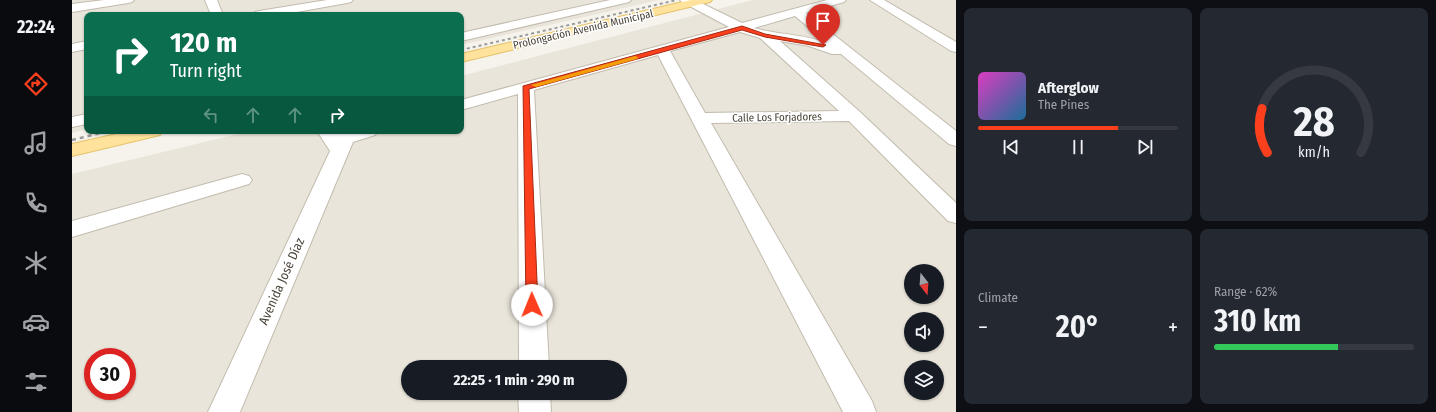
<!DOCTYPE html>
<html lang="en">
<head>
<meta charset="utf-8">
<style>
  body { margin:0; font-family:"Fira Sans Condensed",sans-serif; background:#242831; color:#f1f3f6; height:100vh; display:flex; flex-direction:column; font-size:15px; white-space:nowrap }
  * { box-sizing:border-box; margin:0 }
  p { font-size:13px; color:#9ea1a6 }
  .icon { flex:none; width:22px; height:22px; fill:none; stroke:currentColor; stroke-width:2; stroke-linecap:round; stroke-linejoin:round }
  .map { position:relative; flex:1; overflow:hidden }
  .sheet { display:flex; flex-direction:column; gap:8px; padding:8px; background:#0d0f14; width:480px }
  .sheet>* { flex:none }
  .hud { position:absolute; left:12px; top:12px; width:380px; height:122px; border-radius:8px; box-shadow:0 1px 3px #0004; background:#0b6e4f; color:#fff; overflow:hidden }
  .needle { width:26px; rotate:163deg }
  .fabs { position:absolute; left:832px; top:264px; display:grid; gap:8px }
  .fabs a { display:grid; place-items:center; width:40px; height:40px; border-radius:50%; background:#171b24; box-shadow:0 1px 3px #0004; font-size:20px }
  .speed { position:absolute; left:12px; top:348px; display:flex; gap:8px; font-size:20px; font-weight:700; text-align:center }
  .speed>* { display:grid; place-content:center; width:52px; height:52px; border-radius:50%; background:#171b24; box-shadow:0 1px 3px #0004; line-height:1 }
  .speed .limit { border:6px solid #d22; background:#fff; color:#111 }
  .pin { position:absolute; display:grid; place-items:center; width:34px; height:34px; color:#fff; margin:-41px -17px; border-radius:50% 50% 50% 0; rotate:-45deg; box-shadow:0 0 4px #0007 }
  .pin .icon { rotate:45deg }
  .me { position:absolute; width:44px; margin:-22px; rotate:359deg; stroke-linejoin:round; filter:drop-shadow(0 0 3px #0008) }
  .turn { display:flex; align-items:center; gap:14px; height:84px; padding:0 20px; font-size:18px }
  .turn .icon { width:52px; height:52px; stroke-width:2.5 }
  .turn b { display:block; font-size:28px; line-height:34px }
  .lanes { display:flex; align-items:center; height:38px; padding:0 20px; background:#0003; justify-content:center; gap:20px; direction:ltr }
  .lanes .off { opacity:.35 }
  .big { font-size:30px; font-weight:700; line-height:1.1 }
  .sheet .widget { flex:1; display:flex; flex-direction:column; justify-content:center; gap:6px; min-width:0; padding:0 14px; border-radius:8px; background:#242831 }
  .sheet .dial { align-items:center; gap:0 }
  .dial svg { height:104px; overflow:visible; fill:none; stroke:#363941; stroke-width:7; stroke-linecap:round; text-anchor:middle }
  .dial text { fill:#f1f3f6; stroke:none }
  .song { display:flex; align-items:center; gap:12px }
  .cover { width:48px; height:48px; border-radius:6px; background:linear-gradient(135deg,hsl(310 70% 55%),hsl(200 70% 35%)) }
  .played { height:4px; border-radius:2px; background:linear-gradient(90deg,#fc3f1d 70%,#363941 70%) }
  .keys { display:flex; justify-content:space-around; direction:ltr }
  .heat { display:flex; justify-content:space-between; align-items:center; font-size:22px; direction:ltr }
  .charge { height:6px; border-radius:3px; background:linear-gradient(90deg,#34c759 62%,#363941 0) }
  .sheet .tiles { flex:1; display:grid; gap:8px; grid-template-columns:repeat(2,1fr) }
  .trip { position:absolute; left:329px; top:360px; width:226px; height:40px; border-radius:20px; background:#171b24; box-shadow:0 1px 3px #0004; font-weight:700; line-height:40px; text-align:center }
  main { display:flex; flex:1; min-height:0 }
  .tabs { display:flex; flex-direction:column; width:72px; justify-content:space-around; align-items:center; background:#090b0e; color:#9ea1a6 }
  .tabs .icon { width:28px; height:28px }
  .tabs .active { color:#fc3f1d }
  .tabs b { font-size:18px; color:#f1f3f6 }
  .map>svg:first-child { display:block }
  .residential { fill:#eae5da; fill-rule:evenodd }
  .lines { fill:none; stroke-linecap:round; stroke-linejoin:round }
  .minor-casing { stroke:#c2bbae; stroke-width:2 }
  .major-casing { stroke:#e6c16a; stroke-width:2 }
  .minor { fill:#fff; fill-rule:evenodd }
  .major { fill:#ffe39c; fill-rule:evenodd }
  .rail-far1 { stroke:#9a9a9a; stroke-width:2; stroke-dasharray:3 3; stroke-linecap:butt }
  .rail { stroke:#9a9a9a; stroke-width:2.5; stroke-dasharray:4 4; stroke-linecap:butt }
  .route { fill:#fc3f1d; stroke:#a42913 }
  .slow { fill:#f59e0b }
  .labels { text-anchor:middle; stroke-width:3; stroke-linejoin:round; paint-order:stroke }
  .far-street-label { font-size:11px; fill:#4b4439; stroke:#fff }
  .street-label { font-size:13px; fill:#4b4439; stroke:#fff }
</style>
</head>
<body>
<main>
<nav class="tabs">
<b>22:24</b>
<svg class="icon active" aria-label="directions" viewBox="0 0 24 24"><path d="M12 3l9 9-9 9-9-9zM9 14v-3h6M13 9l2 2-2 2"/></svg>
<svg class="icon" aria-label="music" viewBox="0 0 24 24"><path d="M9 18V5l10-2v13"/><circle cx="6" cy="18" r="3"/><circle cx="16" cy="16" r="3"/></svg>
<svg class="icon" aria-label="phone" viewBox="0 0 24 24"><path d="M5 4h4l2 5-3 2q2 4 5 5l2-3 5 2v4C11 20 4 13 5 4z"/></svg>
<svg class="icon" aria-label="climate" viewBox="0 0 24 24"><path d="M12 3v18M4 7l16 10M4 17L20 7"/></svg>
<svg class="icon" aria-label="car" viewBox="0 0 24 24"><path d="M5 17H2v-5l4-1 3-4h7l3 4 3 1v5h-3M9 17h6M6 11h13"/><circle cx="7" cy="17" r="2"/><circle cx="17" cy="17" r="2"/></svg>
<svg class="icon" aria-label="filters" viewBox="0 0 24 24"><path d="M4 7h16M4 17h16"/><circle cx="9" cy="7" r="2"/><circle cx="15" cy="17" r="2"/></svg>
</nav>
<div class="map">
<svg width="884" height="412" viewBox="0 0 884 412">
  <rect width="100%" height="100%" fill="#f6f3ec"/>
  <path class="residential" d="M0,0H587L389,45V15H15V129L0,133Z
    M681,0H884V412H0V174L178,131H389V76ZM839,271H865V297H839ZM839,319H865V345H839ZM21,357H55V391H21ZM336,367H548V393H336ZM839,367H865V393H839Z"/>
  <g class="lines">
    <defs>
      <path id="minor" d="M32,0H62L60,2L56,3L0,12V4Z
        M133,0H145L151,15H139Z
        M255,0H281L279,2L275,3L208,15H181L183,12L187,11Z
        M538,0H559L557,2L553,3L389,41V33Z
        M608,0H623L670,23L755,0H774L772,2L734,13L884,131V146L877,144L769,54H760L737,46L708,41L788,112L884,203V223L876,221L777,121L639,123L800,401L804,412H771L586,55L462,90L477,367H447L446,94L389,110V100L657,27L610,2ZM723,16L755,43C731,34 706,35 682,28ZM668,32L688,38L767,111L633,113L598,51Z
        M798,0H812L884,42V52L879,51Z
        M15,41V49L0,52V44Z
        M15,114V124L0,127V117Z
        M245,131H263L265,134L267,131H306L303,135L281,142L168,412H136L258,151Z
        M170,174L177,176L180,180L177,184L0,237V221Z
        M446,393H478L479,412H447Z"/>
      <path id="major" d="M619,0H640L638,2L389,62V54Z
        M58,131H91L88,135L0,156V144Z"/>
    </defs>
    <use href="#minor" class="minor-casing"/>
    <use href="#major" class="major-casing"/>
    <use href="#minor" class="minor"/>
    <use href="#major" class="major"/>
    <path class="rail-far1" d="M389,50L605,0"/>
    <path class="rail" d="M0,140L37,131"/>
  </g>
  <path class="route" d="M670,26L693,34L754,45L751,47L693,37L670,30L457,89L466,305L464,308L460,309L456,308L454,305L451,86Z"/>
  <path class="slow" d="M563,56L566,57L565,59L464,87L459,85Z"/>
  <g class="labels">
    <g class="far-street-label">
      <text transform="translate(511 29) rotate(-13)" y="4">Prolongación Avenida Municipal</text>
      <text transform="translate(705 117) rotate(-1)" y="4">Calle Los Forjadores</text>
    </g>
    <g class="street-label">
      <text transform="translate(209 281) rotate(-66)" y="5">Avenida José Díaz</text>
    </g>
  </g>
</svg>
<div class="fabs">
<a><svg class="needle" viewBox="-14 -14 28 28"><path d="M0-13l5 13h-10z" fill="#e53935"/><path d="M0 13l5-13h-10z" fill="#9ea1a6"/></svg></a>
<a><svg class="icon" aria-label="sound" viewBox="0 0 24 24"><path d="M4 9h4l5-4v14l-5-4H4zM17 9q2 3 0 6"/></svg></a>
<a><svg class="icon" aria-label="layers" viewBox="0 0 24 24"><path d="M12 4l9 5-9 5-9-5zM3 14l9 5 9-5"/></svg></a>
</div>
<div class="speed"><div class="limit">30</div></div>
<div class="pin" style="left:751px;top:45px;background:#d93025"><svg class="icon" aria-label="arrive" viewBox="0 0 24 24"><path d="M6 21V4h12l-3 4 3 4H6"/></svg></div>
<svg class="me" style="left:460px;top:305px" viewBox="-20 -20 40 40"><circle r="19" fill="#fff"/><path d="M0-13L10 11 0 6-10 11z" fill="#fc3f1d"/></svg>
<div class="trip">22:25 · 1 min · 290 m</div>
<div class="hud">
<div class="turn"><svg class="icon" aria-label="right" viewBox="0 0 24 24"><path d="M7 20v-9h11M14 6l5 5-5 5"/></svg><div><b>120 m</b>Turn right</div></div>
<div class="lanes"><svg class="icon off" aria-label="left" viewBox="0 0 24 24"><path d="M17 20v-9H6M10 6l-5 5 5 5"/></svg><svg class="icon off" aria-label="ahead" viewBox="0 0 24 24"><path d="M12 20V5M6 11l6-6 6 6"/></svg><svg class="icon off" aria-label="ahead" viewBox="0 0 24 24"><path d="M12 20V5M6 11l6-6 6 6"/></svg><svg class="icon" aria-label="right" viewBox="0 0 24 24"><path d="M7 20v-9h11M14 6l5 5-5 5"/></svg></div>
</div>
</div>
<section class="sheet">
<div class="tiles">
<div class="widget">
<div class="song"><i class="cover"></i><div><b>Afterglow</b><p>The Pines</p></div></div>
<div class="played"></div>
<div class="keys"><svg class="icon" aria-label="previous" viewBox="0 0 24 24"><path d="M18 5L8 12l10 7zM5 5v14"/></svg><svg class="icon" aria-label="pause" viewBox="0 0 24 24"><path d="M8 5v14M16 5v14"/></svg><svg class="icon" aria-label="next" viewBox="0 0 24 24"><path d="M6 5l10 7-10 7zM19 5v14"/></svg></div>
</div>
<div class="widget dial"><svg viewBox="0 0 100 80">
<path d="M14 69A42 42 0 1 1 86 69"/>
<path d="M14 69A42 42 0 0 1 10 35" stroke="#fc3f1d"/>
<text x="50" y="56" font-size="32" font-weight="700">28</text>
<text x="50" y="72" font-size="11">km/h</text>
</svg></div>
<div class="widget"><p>Climate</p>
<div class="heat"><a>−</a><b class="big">20°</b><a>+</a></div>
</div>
<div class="widget"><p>Range · 62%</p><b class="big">310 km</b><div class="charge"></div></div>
</div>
</section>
</main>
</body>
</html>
